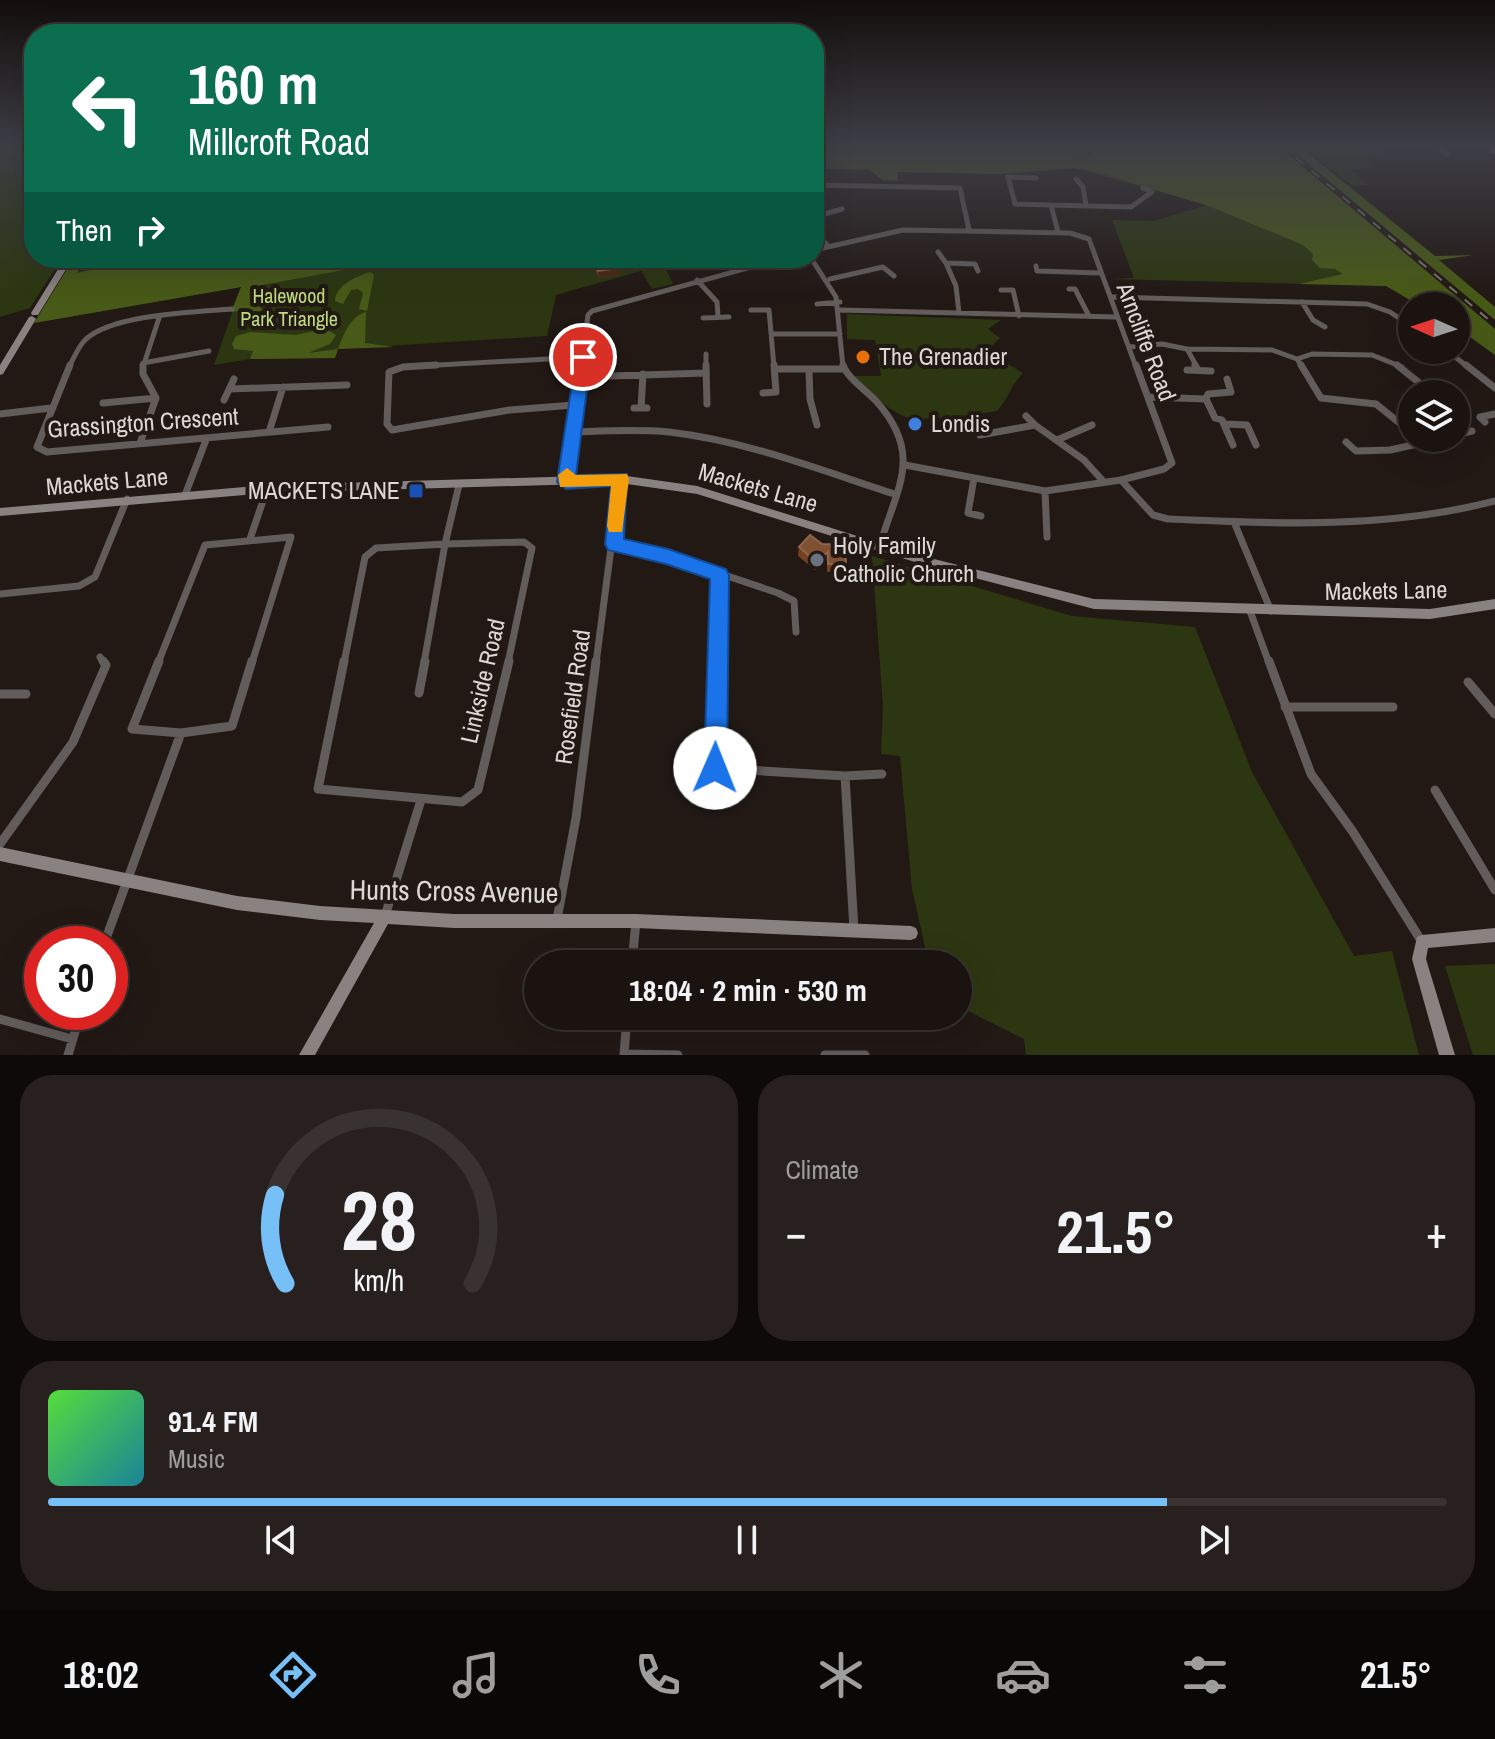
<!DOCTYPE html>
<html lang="en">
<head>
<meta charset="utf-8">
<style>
  body { margin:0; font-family:"Archivo Narrow",sans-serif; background:#27201e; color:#f1f3f6; height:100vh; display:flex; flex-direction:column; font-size:30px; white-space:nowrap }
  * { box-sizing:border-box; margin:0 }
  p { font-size:26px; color:#9f9e9f }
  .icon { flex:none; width:44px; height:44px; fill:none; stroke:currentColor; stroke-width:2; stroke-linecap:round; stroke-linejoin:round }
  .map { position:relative; height:1055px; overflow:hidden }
  .drawer { display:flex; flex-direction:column; gap:20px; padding:20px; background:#0e0a09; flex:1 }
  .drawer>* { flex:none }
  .banner { position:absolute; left:24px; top:24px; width:800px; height:244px; border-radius:32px; box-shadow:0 8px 32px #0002,0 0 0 2px #383230; background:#0b6e4f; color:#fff; overflow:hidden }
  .needle { width:52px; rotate:273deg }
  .tools { position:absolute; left:1398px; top:292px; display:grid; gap:16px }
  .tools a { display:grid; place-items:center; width:72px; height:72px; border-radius:50%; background:#1a1310; box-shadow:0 8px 32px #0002,0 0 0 2px #383230; font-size:40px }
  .speed { position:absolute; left:24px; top:926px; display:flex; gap:16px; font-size:40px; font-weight:700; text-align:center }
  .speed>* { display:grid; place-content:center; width:104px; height:104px; border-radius:50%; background:#1a1310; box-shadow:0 8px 32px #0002,0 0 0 2px #383230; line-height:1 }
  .speed .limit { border:12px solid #d22; background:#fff; color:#111 }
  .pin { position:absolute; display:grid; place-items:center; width:68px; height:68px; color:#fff; margin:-34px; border:4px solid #fff; border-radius:50%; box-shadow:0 2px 8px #0007 }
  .me { position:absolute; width:88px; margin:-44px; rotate:1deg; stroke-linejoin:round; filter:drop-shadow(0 0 6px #0008) }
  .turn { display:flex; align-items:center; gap:28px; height:168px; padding:0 32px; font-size:36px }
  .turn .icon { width:104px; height:104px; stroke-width:2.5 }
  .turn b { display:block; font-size:56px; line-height:68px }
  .then { display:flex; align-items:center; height:76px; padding:0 32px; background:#0003; gap:16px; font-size:30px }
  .big { font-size:60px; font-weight:800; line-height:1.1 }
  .drawer .tile { flex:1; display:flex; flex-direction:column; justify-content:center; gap:12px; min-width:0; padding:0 28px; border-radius:32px; background:#27201e }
  .drawer .dial { align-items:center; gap:0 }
  .dial svg { height:208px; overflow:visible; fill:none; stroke:#383230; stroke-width:7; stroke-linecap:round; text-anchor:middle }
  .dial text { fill:#f1f3f6; stroke:none }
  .song { display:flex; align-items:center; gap:24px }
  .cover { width:96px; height:96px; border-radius:12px; background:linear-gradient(135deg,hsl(110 70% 55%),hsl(190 70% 35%)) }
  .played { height:8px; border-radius:4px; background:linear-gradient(90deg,#77bff7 80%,#383230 80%) }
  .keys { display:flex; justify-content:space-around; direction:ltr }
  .heat { display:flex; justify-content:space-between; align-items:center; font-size:44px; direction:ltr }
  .drawer .tiles { flex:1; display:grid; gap:20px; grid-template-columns:1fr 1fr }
  .tile:last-child { grid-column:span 2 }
  .trip { position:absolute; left:524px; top:950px; width:448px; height:80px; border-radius:40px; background:#1a1310; box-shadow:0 8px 32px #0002,0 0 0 2px #383230; font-weight:800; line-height:80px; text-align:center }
  .tabs { display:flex; height:128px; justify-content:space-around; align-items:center; background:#0a0806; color:#9f9e9f }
  .tabs .icon { width:56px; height:56px }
  .tabs .active { color:#77bff7 }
  .tabs b { font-size:36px; color:#f1f3f6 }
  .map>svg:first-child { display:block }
  .green { fill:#2c3711 }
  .forest { fill:#485a17 }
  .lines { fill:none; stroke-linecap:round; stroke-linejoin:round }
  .street-far2 { stroke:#625c5b; stroke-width:5 }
  .street-far1 { stroke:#625c5b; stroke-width:7 }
  .street { stroke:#625c5b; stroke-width:9 }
  .secondary { fill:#8a8280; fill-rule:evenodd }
  .highway { fill:#c6b8b5; fill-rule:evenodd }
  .rail { stroke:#776f6b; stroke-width:2; stroke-dasharray:10 10; stroke-linecap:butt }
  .wall { fill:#753f20 }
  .shaded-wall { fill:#4f2913 }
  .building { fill:#805033; stroke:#8f654c; stroke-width:2 }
  .route { fill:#1a73e8; stroke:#114b97; stroke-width:2 }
  .slow { fill:#f59e0b }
  .food-dot { fill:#e8710a; stroke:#221915; stroke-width:3 }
  .shop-dot { fill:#3f7fe0; stroke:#221915; stroke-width:3 }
  .transit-dot { fill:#1a4fb4; stroke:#221915; stroke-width:3 }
  .worship-dot { fill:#6b7280; stroke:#221915; stroke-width:3 }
  .labels { text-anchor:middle; stroke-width:8; stroke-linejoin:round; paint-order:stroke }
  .far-park-label { font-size:20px; fill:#bfdc7f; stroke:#221915 }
  .street-label { font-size:24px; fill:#ded8d5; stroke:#221915 }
  .poi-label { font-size:24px; fill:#ded8d5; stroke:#221915; text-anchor:start }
  .near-street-label { font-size:28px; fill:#ded8d5; stroke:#221915 }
</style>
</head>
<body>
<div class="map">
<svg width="1495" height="1055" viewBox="0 0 1495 1055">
  <rect width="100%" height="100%" fill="#221915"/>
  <path class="green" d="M0,145H34V258H62L30,308L0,317Z
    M814,145H1277L1414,261L1386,286L1109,279L1134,278L1112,220L1154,221L1207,205L1075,168L999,174L898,172V181L882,180L870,170L814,168Z
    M1300,145H1377L1392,156L1366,159L1375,167L1350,170L1368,185L1353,186Z
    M142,258H661L673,284L652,289L641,271L556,295L547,336L338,349L335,358L250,359L214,365L241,287L34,323L64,274Z
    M847,314L1001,320L988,329L1000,338L986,351L1023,373C1009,388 1009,398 997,411C980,414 916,423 903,416C884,407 868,391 854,376H881L875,340L847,339Z
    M872,556L1072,616L1195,627L1252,772L1354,956L1392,951L1419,1055H1026L1024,1039L958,1006V964H929L912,889L900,756L881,754L883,706Z
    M1495,964V1055H1473L1445,966Z"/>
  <path class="forest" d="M814,145H1053L1092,157L1090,148L1083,145H1212L1219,148L1277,145L1495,329V355L1456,327V306H1420L1386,286L1299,284L1343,274L1335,269L1320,268L1312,260L1313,254L1303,245L1209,206L1092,171L1075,168L999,174L898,172V181L882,180L870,170L814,168Z
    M1286,145H1298L1435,256L1474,255L1439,260L1495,307V320Z
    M74,258H85L77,273L142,258H410L262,285L254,296L262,310L247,320L239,311L231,312L241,287L34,323Z
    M370,272L374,275L367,311L359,309L363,293L358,289L351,290L343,304L335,301C336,285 355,277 370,272Z
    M366,312L365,343L394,347L338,349L335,358L250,359L253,351L234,349L232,344L236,336L250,332L295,335L325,329L336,335L330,344L308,353L338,349C343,336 350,316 366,312Z"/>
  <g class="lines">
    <path class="street-far2" d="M1434,145L1447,154
      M1036,178L1008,177L1015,204L1051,205L1058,232
      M1076,179L1083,187L1086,206
      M814,185L960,188L969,230
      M1051,205L1131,207L1152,192L1143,188
      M814,217L842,209
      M814,229L828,246
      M814,250L903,230L1070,233L1089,239L1136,367
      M938,252L946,263
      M811,258L836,297L843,367
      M1036,266L1037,271L1100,273
      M830,279L883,267L894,276
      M697,280L717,302L718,317
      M1069,289H1075L1089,316
      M1001,290H1013L1019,316
      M1112,297L1367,304L1390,312L1412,327
      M1302,302L1313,320L1325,327
      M817,304L840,302
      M751,310H769L774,367
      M840,310L1116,317
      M959,313L956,286L946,263L975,264L978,271
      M703,318L729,317
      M771,334H840
      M1130,347L1162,344L1187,349L1272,350L1297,359L1312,354L1372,355L1402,367
      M1187,349L1197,367
      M1446,350L1468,367
      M706,354V367
      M1297,359L1302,367
      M143,363L209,351
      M69,367C74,358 78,347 85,340C111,314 196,312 232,309
      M143,367L159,318
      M402,367L583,357
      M581,367L588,315L592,311L784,258"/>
    <path class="street-far1" d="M70,365L37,447L47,452L328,427
      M436,365L403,367L389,372L387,424L392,430L510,410L574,405
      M706,365L707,404
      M843,365C848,379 866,390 876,401C924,454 897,487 880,545
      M1195,365L1198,370
      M1301,365L1321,398L1376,404L1412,433
      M1397,365L1427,389L1415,392
      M1466,365L1495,388
      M777,369H843
      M809,370L810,399L817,425
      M1187,370L1211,371
      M579,377L706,373
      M230,389L347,385
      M763,393L776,392L774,365
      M1148,397L1206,399L1215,418L1222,420L1233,445
      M1206,399L1208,394L1231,392L1227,379
      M224,400L234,379
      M103,403L156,398
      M634,408H647
      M641,408L643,374
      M0,414L51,408
      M1026,416L1035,425
      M1485,422L1480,417L1495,414
      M1224,424L1247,425L1256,445
      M269,432L283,387
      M571,432C604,431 637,429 669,432C747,441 820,470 894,494
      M980,435L1035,425L1084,460L1103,481
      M1456,435L1472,431
      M1057,440L1092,425
      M1346,442L1356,451L1390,450L1422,443L1417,438
      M140,443L156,398L143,374V365
      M1422,443L1443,438
      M905,465L1045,491L1121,480L1164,469L1172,463L1136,365
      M974,478L968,513L981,516
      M1121,480L1153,515L1168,519C1279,524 1387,529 1495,501
      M566,482L581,365
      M1045,491L1047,537
      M185,495L206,440
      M1234,522L1271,611
      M250,539L267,489
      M445,544L459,485
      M445,544L524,542L532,548L508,663
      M614,544L668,556L778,593L794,601L796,632
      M0,594L79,586L95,577L127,499
      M1250,611L1269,663
      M100,657L104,663
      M158,663L205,545L291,537L252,663
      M344,663L365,557L376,548L445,544
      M424,663L445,544
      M596,663L620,479
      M717,663L719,575"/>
    <path class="street" d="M159,661L132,729L181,733L232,726L252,661
      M344,661L318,789L462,802L478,790L509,661
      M717,661L715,768L845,776L854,930
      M1269,661L1311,774L1353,832L1422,942
      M1468,682L1495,714
      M419,693L425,661
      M0,694H26
      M1285,707H1393
      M845,776L882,774
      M1435,790L1495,890
      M0,844L73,742L106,665L103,661
      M385,916L421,800
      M557,919L576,818L596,661
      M104,944L181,733
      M632,964L636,921
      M0,1019L72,1039
      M624,1054L678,1055
      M68,1055L81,1012
      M624,1055L627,1016
      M825,1055H865"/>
    <path class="secondary" d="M65,258H73L38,315H32L31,313Z
      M32,316L36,319L3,374L0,375V365L29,317Z
      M620,475L697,486L918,555L1094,599L1430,609L1495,599V609L1430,619L1094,609L918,563L697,494L620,483L267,493L0,516V508L267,485Z
      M0,847L237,896L320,906L454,914H636L911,926L916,928L918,933L916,938L911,940L636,928H454L388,924L315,1055H299L374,923L320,920L237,910L0,861Z
      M1495,928V942L1428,948L1426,959L1455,1055H1439L1412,959L1417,937L1422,935Z"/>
    <path class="highway" d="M1488,145H1495V154L1492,153Z"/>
    <path class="rail" d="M1281,145L1495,325"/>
  </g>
  <path class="wall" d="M590,258H613L620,275L599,278Z
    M822,544L846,564L844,572H827V560L815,570L798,556L799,547Z"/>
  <path class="shaded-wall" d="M619,268L620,275L599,278L598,271Z
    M828,552L827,560L815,570L816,562Z"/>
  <path class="building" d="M592,258H613L619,268L598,271Z
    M810,535L822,544L845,545L846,564H828V552L816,562L799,547Z"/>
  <linearGradient id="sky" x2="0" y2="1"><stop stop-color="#130e0c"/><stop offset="0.5" stop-color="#3e3e46"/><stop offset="1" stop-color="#3e3e46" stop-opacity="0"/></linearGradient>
  <rect width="1495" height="292" fill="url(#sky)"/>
  <path class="route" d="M583,352L591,357L576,475L627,474L624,539L668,549L726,569L729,575L727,768L723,776L715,779L707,776L704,768L710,579L666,564L608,550L605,544L611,486L566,489L557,482L576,357Z"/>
  <path class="slow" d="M567,468L576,475L627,474L629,479L622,532H609L607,526L611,486L560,487L558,475Z"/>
  <circle class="food-dot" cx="863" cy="357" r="8"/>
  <circle class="shop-dot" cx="915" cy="424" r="8"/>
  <rect class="transit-dot" x="408" y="483" width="16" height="16" rx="4"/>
  <circle class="worship-dot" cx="817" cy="560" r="8"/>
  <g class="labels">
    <g class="far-park-label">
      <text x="289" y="303">Halewood<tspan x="289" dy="23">Park Triangle</tspan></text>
    </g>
    <g class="street-label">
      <text transform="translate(1146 342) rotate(69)" y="8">Arncliffe Road</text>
      <text transform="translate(143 423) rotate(-4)" y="8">Grassington Crescent</text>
      <text transform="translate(107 482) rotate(-5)" y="8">Mackets Lane</text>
      <text transform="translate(758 488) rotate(16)" y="8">Mackets Lane</text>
      <text transform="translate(1386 591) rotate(-1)" y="8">Mackets Lane</text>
      <text transform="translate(483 681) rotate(-77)" y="8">Linkside Road</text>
      <text transform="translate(573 697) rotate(-82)" y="8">Rosefield Road</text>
    </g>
    <g class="poi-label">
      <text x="879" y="365">The Grenadier</text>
      <text x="931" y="432">Londis</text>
      <text x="400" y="499" text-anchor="end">MACKETS LANE</text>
      <text x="833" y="554">Holy Family<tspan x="833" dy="28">Catholic Church</tspan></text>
    </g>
    <g class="near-street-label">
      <text transform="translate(454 891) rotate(1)" y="10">Hunts Cross Avenue</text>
    </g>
  </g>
</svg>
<div class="tools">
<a><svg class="needle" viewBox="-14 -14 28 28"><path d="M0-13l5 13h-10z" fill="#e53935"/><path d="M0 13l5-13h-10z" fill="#9f9e9f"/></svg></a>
<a><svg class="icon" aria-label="layers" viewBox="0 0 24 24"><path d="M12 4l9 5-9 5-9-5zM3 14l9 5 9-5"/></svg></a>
</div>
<div class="speed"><div class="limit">30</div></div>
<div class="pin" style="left:583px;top:357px;background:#d93025"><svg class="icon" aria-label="arrive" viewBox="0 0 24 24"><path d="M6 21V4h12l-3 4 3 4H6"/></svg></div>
<svg class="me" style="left:715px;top:768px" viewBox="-20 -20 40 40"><circle r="19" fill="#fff"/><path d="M0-13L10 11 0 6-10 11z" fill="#1a73e8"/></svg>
<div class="trip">18:04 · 2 min · 530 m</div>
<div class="banner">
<div class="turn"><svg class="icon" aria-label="left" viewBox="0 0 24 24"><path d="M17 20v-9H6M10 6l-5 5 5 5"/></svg><div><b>160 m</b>Millcroft Road</div></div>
<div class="then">Then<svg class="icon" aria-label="right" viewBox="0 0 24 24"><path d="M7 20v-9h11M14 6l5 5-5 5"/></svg></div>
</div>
</div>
<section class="drawer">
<div class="tiles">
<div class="tile dial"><svg viewBox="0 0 100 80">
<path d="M14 69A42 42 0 1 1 86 69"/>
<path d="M14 69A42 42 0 0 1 10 35" stroke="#77bff7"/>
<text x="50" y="56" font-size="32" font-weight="700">28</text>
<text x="50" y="72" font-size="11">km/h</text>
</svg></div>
<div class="tile"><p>Climate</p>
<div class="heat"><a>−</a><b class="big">21.5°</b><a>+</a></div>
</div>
<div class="tile">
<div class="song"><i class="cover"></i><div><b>91.4 FM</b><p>Music</p></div></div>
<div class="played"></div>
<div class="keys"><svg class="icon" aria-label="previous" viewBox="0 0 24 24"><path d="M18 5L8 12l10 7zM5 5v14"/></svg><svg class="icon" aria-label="pause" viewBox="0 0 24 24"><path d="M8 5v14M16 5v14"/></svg><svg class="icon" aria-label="next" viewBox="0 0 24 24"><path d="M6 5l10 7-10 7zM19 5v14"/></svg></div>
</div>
</div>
</section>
<nav class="tabs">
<b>18:02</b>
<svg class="icon active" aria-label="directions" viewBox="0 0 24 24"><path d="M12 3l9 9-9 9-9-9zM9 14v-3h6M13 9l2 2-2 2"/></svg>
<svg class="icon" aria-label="music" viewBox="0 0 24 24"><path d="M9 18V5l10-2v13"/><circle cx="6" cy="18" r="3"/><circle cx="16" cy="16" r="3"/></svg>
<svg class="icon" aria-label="phone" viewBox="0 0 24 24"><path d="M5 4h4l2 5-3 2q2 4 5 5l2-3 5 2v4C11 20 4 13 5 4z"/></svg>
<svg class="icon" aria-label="climate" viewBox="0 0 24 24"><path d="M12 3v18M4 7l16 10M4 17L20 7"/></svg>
<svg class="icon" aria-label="car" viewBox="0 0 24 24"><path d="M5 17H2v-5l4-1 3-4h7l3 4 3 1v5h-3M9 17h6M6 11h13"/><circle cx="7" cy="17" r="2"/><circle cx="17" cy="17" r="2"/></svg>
<svg class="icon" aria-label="filters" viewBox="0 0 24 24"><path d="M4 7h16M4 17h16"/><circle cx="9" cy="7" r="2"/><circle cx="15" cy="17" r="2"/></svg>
<b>21.5°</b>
</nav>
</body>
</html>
